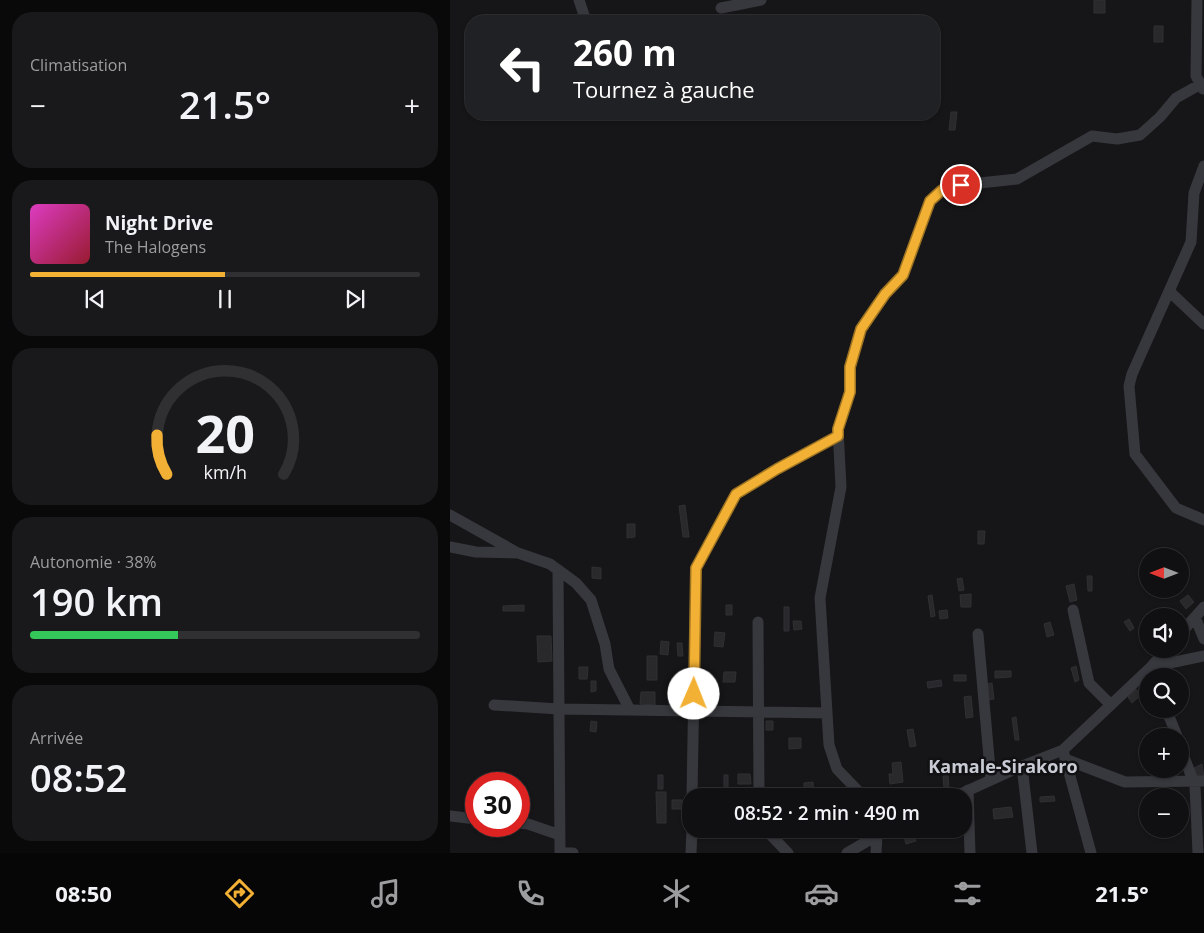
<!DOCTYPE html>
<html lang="fr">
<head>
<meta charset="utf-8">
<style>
  body { margin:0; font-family:"Open Sans",sans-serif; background:#19191b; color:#f1f3f6; height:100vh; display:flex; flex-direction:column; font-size:19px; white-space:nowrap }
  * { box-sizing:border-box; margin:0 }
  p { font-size:16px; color:#9c9d9f }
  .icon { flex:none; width:28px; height:28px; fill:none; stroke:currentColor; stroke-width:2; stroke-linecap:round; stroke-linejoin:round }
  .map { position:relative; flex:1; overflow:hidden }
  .panel { display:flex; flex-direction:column; gap:12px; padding:12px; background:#09090a; width:450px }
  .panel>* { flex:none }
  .top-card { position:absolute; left:15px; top:15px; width:475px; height:105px; border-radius:20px; box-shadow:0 1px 4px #0004,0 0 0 1px #303032; background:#202124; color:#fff; overflow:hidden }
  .needle { width:32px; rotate:270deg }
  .tools { position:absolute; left:689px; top:548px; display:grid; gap:10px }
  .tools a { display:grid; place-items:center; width:50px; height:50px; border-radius:50%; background:#101012; box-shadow:0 1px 4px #0004,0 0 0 1px #303032; font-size:25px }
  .speed { position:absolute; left:15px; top:772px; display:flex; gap:10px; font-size:25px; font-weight:700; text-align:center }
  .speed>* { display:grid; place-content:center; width:65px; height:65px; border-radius:50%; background:#101012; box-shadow:0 1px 4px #0004,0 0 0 1px #303032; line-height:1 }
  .speed .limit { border:8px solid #d22; background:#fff; color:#111 }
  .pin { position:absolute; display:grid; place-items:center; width:42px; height:42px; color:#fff; margin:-21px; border:2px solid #fff; border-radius:50%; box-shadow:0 1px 5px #0007 }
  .me { position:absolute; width:55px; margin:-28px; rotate:1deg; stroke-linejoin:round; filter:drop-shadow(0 0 4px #0008) }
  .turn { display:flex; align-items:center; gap:18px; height:105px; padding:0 25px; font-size:22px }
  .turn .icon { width:65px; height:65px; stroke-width:2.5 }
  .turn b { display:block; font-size:35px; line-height:42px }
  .big { font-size:38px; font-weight:600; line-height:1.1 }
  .panel .widget { flex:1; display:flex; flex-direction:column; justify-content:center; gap:8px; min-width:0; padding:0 18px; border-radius:20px; background:#19191b }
  .panel .dial { align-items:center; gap:0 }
  .dial svg { height:130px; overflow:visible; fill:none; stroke:#303032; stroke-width:7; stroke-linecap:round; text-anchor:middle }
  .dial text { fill:#f1f3f6; stroke:none }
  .song { display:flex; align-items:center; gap:15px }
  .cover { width:60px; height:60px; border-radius:8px; background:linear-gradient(135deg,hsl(310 70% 55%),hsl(350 70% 35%)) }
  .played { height:5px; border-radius:2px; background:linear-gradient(90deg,#f2b134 50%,#303032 50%) }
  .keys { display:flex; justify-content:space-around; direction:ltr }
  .heat { display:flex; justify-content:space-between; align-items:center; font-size:28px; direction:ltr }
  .charge { height:8px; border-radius:4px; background:linear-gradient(90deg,#34c759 38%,#303032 0) }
  .trip { position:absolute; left:232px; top:788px; width:290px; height:50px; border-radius:20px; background:#101012; box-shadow:0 1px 4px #0004,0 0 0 1px #303032; font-weight:600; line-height:50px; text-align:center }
  .menu { display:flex; height:80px; justify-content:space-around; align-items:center; background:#060607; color:#9c9d9f }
  .menu .icon { width:35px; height:35px }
  .menu .selected { color:#f2b134 }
  .menu b { font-size:22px; color:#f1f3f6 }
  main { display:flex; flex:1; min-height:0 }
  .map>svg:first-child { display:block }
  .building { fill:#29292c; stroke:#303034 }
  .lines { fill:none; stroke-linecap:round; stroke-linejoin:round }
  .minor { stroke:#37383d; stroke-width:11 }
  .route-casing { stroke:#9d7322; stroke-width:12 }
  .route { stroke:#f2b134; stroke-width:9 }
  .labels { text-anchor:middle; stroke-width:5; stroke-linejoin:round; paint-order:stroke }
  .quarter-label { font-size:18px; font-weight:bold; fill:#c9ccd4; stroke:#111113 }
</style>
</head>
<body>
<main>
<section class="panel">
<div class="widget"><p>Climatisation</p>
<div class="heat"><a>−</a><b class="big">21.5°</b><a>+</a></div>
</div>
<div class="widget">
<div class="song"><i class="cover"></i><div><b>Night Drive</b><p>The Halogens</p></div></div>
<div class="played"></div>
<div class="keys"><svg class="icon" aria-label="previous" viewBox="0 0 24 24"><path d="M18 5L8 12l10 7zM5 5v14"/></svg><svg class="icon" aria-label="pause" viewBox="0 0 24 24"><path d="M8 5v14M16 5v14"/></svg><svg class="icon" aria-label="next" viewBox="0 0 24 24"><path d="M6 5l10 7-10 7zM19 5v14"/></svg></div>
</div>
<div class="widget dial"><svg viewBox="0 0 100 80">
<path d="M14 69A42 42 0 1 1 86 69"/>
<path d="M14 69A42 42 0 0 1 8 45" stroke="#f2b134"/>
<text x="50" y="56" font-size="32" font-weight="700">20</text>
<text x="50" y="72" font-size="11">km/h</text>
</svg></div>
<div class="widget"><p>Autonomie · 38%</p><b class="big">190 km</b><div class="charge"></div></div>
<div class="widget"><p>Arrivée</p><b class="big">08:52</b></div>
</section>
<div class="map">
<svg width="754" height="853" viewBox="0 0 754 853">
  <rect width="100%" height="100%" fill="#161618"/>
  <path class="building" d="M644,0H655V13H644Z
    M704,26H713V42H704Z
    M501,112H507L505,130H499Z
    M235,505L239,537H233L229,506Z
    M177,524H185V537L177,538Z
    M528,531H535L534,544H528Z
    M142,567L151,568V579L142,578Z
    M637,576H642V591H638Z
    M512,578L514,590L509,591L507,579Z
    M624,584L627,600L620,602L616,586Z
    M521,594V607H511L510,595Z
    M482,595L485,616L481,617L478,596Z
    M738,595L744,602L736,609L730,601Z
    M74,605V611H53V606Z
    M276,605H282V615H276Z
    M334,607H339V631H334Z
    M497,610L498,618L490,619L489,611Z
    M679,619L684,628L680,631L674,622Z
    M343,621H351L352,629L344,630Z
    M600,622L604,635L597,637L594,624Z
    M265,632L275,633L273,647L264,646Z
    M87,636H101L102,661L88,662Z
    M211,641L219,642L218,655L210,654Z
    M227,643H232L233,656H228Z
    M197,656H207V680H197Z
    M626,666L629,680L625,682L621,668Z
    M129,667H138L137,679H129Z
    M545,671H561V677L545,678Z
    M274,672H286L285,682H273Z
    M504,675H516V681H504Z
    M491,680L492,686L478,688L477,682Z
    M141,681H146V691L141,692Z
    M542,683L544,699L538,700L536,684Z
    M686,689L691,695L682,703L678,697Z
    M191,692H205V705L190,704Z
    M521,696L523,717L516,718L514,697Z
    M566,717L569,740H565L562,718Z
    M141,721L147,722L146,732L140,731Z
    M316,721H323V730H316Z
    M463,729L466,746L460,747L457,730Z
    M339,738H351V748L339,749Z
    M451,762L453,782L440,784L439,774H443L442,763Z
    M752,764L754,778L749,780L744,768Z
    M288,774H300L301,784H288Z
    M208,775H213V789H208Z
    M274,775H278V792H274Z
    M498,775L499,788H494L493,776Z
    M363,782L364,796H354V783Z
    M206,792H216V823H207Z
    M604,796L605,801L590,802V797Z
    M222,800H232V809H222Z
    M561,807L563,817L544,819L543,809Z
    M261,829H271V837H261Z
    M273,829H282V836L273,837Z
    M463,834L466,841L456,844L454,837Z"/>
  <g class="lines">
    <path class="minor" d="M129,0L136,21
      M747,0L746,76L753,89
      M271,8L311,0
      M754,166L744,193L741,242L682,374L679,386L685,454L726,508L754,520
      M719,291L754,324
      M0,515L66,552
      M0,547L26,552L68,553L100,564L126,583L141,600L155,644L159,669L180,710
      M108,570L110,853
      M623,610L639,683L661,705
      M745,617L754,639
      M308,622L309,796
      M528,634L541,780
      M730,634L754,607
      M705,676L701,667L754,656
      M44,705L109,709L377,713
      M716,709L727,736
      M730,746L745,786L748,853
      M614,754L641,853
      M615,759L675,782L754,781
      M572,766L582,853
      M518,790L520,853
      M242,796L246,568L286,494L327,469L388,436
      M413,796L387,769L379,745L370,598L391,487L388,429L400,392V367L411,329L435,294L453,275L480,201L492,190L511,185L567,179L642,136L667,139L690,135L710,117L726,98L751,84
      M506,796L572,766L613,750L701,667L717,649
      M0,816L26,819
      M69,823L78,824L110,835
      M315,829L338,853
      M110,853H123
      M241,853L242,829
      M397,853L438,829
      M426,853L427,834"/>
  </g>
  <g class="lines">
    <defs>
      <path id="route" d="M244,694L246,568L286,494L327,469L388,436V429L400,392V367L411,329L435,294L453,275L480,201L492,190L511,185"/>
    </defs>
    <use href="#route" class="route-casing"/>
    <use href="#route" class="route"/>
  </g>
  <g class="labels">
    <g class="quarter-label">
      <text x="553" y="773">Kamale-Sirakoro</text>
    </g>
  </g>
</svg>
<div class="tools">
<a><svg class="needle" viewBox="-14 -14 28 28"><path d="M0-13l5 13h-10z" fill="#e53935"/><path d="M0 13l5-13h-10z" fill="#9c9d9f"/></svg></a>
<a><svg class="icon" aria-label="sound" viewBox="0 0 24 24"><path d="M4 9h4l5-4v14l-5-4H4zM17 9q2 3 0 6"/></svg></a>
<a><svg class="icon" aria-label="search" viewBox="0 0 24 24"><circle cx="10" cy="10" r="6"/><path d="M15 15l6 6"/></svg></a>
<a>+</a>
<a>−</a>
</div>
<div class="speed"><div class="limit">30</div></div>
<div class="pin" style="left:511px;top:185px;background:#d93025"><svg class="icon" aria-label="arrive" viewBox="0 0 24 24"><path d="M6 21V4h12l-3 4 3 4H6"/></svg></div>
<svg class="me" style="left:244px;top:694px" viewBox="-20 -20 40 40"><circle r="19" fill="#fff"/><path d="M0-13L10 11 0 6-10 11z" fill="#f2b134"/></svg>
<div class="trip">08:52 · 2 min · 490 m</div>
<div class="top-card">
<div class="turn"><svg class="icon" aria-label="left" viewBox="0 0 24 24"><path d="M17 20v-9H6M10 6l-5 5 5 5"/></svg><div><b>260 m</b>Tournez à gauche</div></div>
</div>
</div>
</main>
<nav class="menu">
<b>08:50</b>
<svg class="icon selected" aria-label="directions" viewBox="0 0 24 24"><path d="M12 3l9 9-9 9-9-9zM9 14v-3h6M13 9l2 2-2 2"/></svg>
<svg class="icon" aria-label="music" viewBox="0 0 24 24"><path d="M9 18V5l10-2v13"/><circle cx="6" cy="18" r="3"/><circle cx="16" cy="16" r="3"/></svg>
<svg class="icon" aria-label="phone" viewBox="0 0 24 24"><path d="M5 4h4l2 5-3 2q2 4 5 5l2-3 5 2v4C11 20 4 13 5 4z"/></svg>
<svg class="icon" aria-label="climate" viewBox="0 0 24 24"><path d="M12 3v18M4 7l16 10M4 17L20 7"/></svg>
<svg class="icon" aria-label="car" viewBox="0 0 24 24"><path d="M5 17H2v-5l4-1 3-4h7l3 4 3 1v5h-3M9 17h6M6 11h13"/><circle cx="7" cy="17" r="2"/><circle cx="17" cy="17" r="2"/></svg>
<svg class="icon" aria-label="filters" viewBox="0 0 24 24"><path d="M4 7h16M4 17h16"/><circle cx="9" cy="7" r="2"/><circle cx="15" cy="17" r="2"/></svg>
<b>21.5°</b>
</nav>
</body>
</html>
